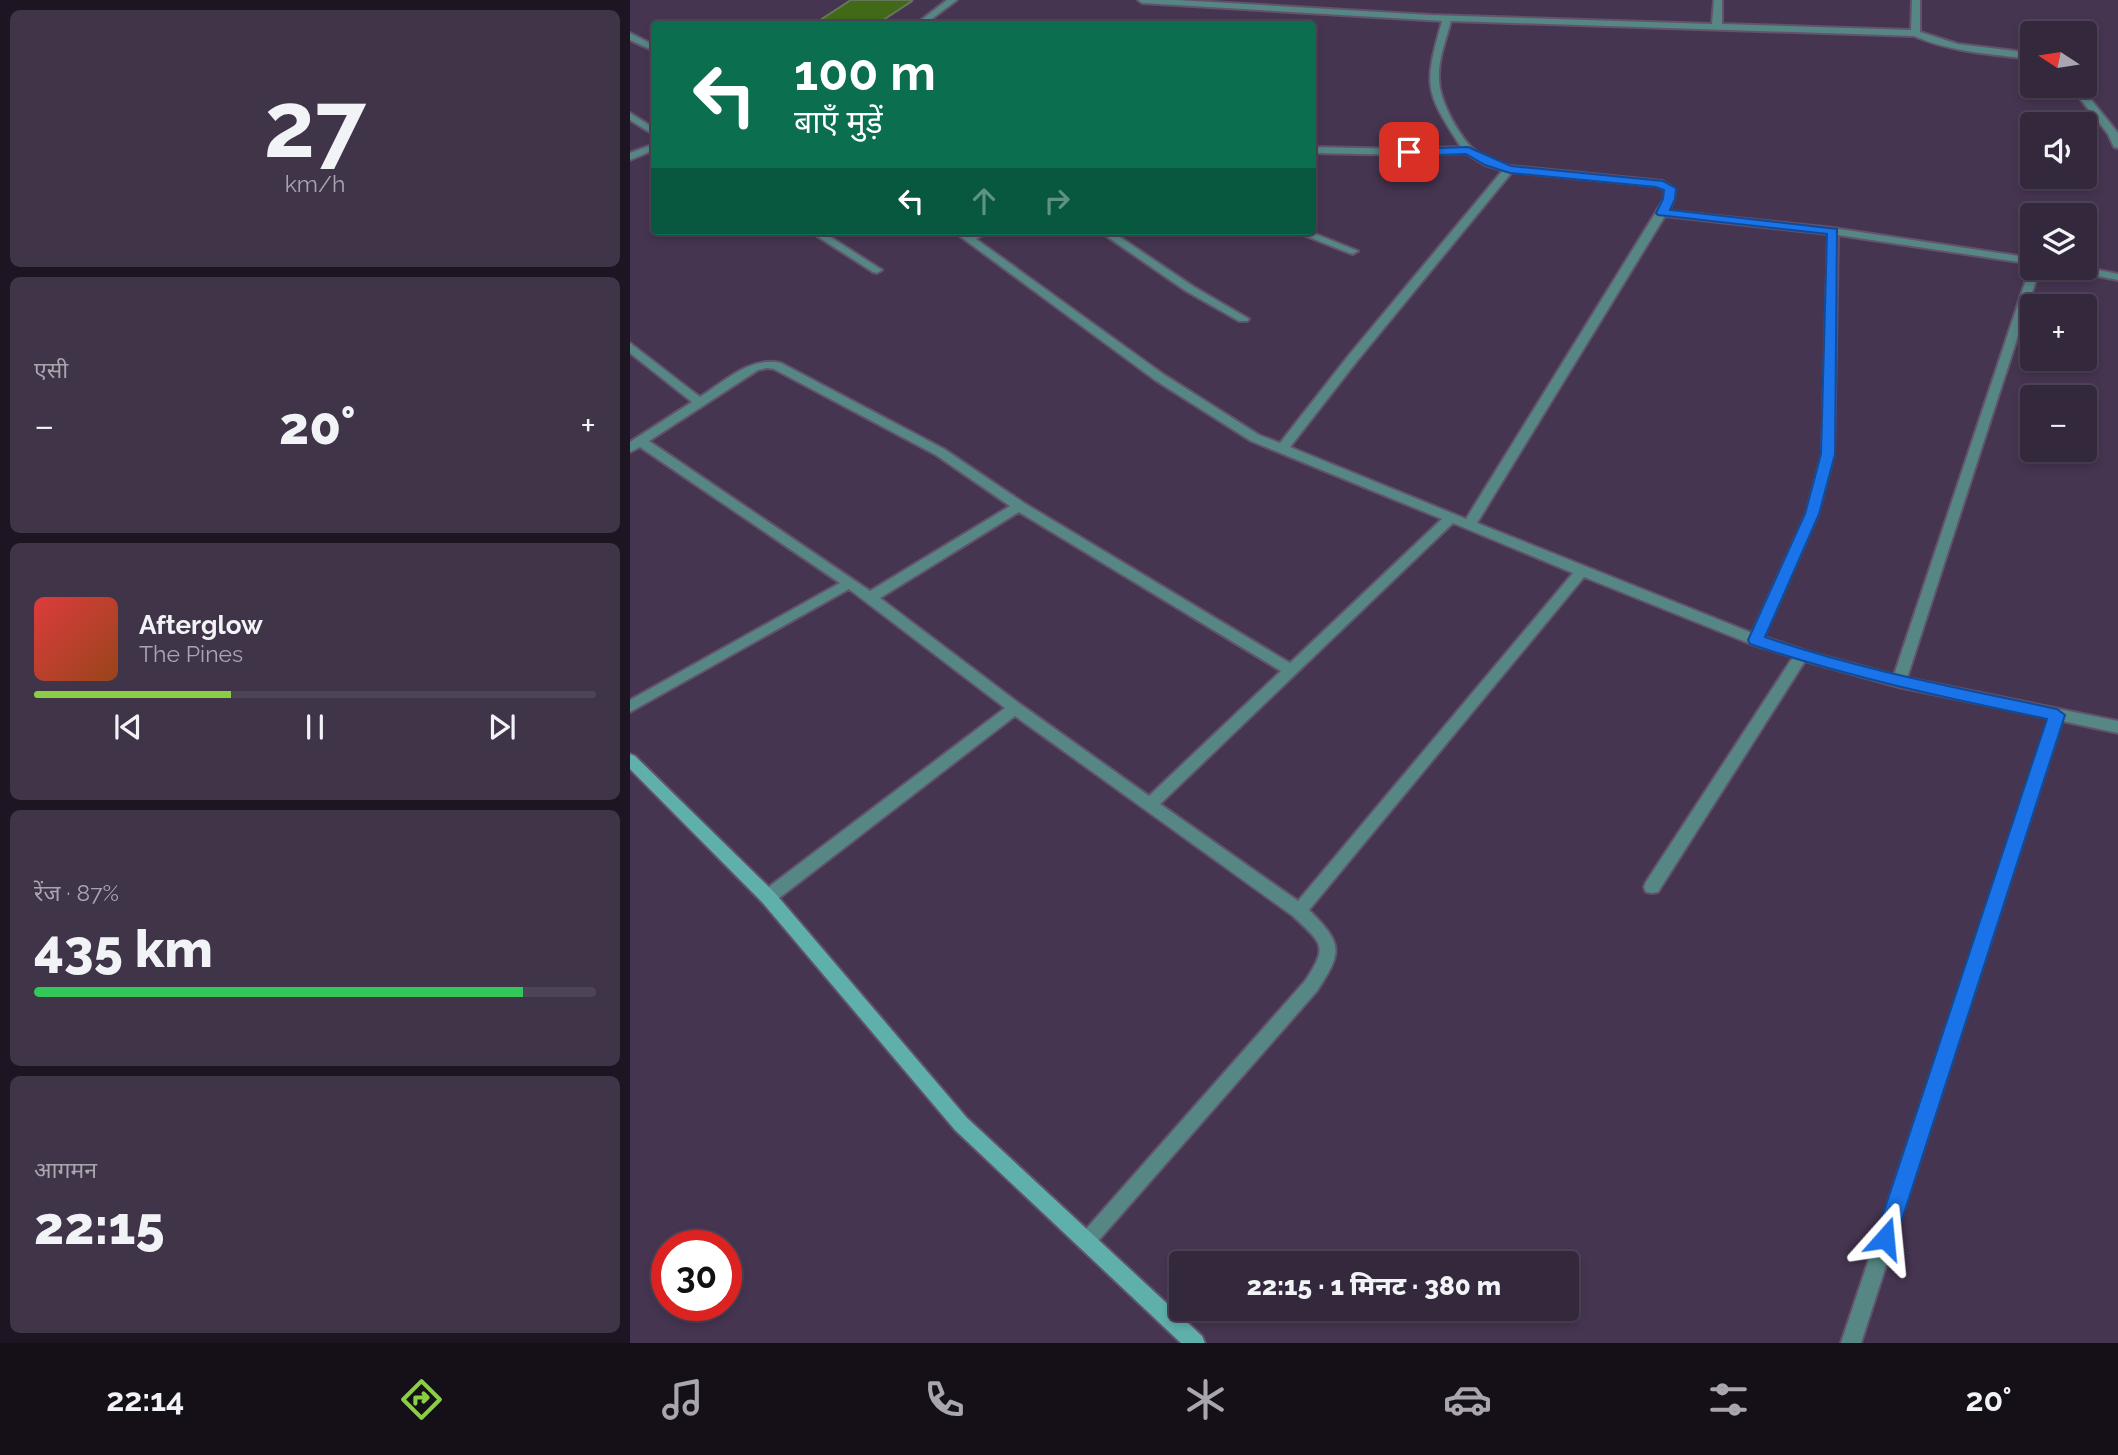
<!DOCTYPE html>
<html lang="hi">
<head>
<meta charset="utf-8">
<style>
  body { margin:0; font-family:Raleway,"Noto Sans Devanagari",sans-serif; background:#3f3448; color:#f1f3f6; height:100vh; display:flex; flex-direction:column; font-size:26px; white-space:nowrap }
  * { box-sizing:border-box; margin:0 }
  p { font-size:23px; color:#a9a6b0 }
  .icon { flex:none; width:38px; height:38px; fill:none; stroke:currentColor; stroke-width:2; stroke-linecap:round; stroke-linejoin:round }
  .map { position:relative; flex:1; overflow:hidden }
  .drawer { display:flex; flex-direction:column; gap:10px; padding:10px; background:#1d1622; width:630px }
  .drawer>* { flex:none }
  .top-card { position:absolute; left:21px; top:21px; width:665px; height:214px; border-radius:7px; box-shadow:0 4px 10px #0003,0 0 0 2px #4e4457; background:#0b6e4f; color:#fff; overflow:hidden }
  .needle { width:46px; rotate:282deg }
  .buttons { position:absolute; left:1390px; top:21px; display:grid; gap:14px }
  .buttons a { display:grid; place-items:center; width:77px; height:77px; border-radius:7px; background:#34283d; box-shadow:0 4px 10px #0003,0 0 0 2px #4e4457; font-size:35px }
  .speed { position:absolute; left:21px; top:1230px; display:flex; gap:14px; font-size:35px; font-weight:700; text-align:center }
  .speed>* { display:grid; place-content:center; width:91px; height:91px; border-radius:50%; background:#34283d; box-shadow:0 4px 10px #0003,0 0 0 2px #4e4457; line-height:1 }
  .speed .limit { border:10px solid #d22; background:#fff; color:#111 }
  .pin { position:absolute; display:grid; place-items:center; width:60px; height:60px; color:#fff; margin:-30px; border-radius:14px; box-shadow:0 4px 10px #0006 }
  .me { position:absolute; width:77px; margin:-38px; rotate:18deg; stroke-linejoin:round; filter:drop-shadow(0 0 5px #0008) }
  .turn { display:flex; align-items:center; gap:24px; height:147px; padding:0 28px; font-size:32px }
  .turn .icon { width:91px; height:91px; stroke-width:2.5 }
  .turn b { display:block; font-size:49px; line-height:60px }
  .lanes { display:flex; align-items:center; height:66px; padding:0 28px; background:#0003; justify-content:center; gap:35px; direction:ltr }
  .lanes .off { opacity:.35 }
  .big { font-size:52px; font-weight:800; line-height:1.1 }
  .drawer .widget { flex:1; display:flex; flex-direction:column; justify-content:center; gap:10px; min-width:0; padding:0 24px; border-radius:10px; background:#3f3448 }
  .drawer .dial { align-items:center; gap:0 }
  .dial b { font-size:91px; line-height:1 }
  .song { display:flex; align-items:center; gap:21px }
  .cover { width:84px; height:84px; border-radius:10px; background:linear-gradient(135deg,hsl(0 70% 55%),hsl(20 70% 35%)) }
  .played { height:7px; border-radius:4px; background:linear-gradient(90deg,#8bce46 35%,#4e4457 35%) }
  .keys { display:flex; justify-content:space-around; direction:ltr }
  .heat { display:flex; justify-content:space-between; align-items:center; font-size:38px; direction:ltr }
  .charge { height:10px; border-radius:5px; background:linear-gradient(90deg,#34c759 87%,#4e4457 0) }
  .trip { position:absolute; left:539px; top:1251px; width:410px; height:70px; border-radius:7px; background:#34283d; box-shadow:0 4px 10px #0003,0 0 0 2px #4e4457; font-weight:800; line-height:70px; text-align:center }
  .tab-bar { display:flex; height:112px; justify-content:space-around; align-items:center; background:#151018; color:#a9a6b0 }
  .tab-bar .icon { width:49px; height:49px }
  .tab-bar .on { color:#8bce46 }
  .tab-bar b { font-size:32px; color:#f1f3f6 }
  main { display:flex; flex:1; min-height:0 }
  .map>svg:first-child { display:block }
  .building { fill:#426917; stroke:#657757; stroke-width:2 }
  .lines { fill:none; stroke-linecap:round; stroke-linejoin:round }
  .street-casing { stroke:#62526c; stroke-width:4 }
  .secondary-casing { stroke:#62526c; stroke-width:4 }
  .street { fill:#568784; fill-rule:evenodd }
  .secondary { fill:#5fb0ac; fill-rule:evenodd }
  .route { fill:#1a73e8; stroke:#114b97; stroke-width:2 }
</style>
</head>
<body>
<main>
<section class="drawer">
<div class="widget dial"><b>27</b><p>km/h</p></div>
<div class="widget"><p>एसी</p>
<div class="heat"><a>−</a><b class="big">20°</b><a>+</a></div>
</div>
<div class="widget">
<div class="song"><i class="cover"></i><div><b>Afterglow</b><p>The Pines</p></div></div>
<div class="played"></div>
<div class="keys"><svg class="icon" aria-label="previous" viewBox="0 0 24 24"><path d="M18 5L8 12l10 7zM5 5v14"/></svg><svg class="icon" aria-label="pause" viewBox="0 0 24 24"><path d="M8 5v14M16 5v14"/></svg><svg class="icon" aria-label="next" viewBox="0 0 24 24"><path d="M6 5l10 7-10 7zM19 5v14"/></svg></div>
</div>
<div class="widget"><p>रेंज · 87%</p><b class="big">435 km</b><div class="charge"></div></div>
<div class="widget"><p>आगमन</p><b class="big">22:15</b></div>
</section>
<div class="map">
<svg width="1488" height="1343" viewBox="0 0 1488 1343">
  <rect width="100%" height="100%" fill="#463551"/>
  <path class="building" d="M221,0H280L282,1L247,24H184Z"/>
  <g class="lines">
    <defs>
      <path id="street" d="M317,0H327L295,24H286Z
        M508,0H547L801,15L1082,24L1084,0H1092V24L1281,30L1282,0H1290V32L1328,44L1402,53V59C1361,54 1321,52 1284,36L821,21C816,40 808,59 809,79C809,100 827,132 841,147C851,157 867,162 880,166L1032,181L1045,189L1044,199L1039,211L1203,228L1402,258V264L1208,235L1204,454L1188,514L1134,637L1182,653L1264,675L1400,268L1402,266V268H1410L1277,678L1488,721V733L1432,721L1231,1343H1211L1419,718L1269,687L1175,661L1028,892L1022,893L1016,892L1014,887L1016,882L1163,657L1121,644L954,577L679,910C713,944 713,951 687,991L462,1248L456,1251L450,1248L447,1242L450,1236L675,981C699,945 692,944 663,916L385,716L144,902L138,904L132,902L130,897L132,892L375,708L219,589L0,712V700L210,583L10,447L0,452V442L62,402L0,353V343L70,397C95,381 120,356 151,363L314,449L394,503L660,663L812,519L621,441L525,380L323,231H335L339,234L346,231H359L346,239L533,374L629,435L650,443L719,355L873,170L855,165L836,153L779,155L682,153V147L779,149L831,147C794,90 794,86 812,21L512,3ZM882,172L1026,186L1035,190L1034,199L836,519L660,447L727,361ZM1035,216L1198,234L1192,454L1176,514L1122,633L847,523ZM137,368L144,369L306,455L380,506L240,591L19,441L128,370ZM389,512L651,671L519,796L390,704L250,598ZM823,523L943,573L668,901L530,804Z
        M0,33L24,45V51L0,40Z
        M1440,86H1450L1488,133V148L1484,147L1478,134Z
        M0,113L24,128V135L0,120Z
        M24,144V150L0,160V153Z
        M179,231H191L252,270L247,273L243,272Z
        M469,231H481L564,287L619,319L617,321H609L556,291Z
        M663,231H678L728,251L723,254L719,253Z
        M1454,267L1488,274V280L1440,271L1435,268Z"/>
      <path id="secondary" d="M0,754L5,756L144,892L337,1118L572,1336L575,1343H551L325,1130L132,902L0,769Z"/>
    </defs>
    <use href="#street" class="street-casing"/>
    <use href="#secondary" class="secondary-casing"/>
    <use href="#street" class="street"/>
    <use href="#secondary" class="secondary"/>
  </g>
  <path class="route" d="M838,147L881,166L1033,181L1046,188L1045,199L1040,210L1207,229L1205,454L1189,514L1135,637C1230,670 1329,688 1427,709L1435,715L1266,1238L1263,1245L1255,1248L1248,1245L1245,1238L1417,719C1317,698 1217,677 1120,644L1118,640L1175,514L1191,454L1197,234L1028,215L1026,213L1033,199L1034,190L1026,187L880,173L855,165L836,154L779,156L774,152L779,149Z"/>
</svg>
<div class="buttons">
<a><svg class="needle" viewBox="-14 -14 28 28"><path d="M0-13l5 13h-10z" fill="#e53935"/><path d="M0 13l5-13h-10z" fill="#a9a6b0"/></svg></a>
<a><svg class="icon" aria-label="sound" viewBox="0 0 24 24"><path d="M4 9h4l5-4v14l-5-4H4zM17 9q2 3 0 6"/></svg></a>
<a><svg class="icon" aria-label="layers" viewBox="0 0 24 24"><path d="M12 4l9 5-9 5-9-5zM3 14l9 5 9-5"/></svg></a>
<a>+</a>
<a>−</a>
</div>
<div class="speed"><div class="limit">30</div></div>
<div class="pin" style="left:779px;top:152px;background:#d93025"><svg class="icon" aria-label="arrive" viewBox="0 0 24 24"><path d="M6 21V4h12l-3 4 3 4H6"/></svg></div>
<svg class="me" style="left:1255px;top:1238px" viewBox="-20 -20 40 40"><path d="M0-17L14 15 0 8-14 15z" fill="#1a73e8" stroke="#fff" stroke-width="4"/></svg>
<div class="trip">22:15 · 1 मिनट · 380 m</div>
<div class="top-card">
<div class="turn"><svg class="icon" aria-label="left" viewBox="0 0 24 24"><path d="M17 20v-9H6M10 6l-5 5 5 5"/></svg><div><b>100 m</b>बाएँ मुड़ें</div></div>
<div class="lanes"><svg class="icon" aria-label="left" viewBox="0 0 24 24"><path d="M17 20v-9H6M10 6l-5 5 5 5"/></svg><svg class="icon off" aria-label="ahead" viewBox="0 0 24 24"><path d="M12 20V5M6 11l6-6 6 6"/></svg><svg class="icon off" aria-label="right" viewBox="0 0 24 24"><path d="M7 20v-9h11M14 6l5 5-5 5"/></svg></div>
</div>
</div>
</main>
<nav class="tab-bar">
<b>22:14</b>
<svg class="icon on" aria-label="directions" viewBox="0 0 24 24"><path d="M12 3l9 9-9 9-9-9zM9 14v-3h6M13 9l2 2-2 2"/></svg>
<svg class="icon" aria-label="music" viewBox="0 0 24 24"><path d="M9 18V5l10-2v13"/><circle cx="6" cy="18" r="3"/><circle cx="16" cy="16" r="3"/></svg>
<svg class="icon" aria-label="phone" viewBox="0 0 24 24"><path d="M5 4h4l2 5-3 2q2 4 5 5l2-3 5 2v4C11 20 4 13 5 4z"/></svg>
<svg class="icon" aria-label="climate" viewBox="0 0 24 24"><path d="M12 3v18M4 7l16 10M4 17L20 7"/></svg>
<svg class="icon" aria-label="car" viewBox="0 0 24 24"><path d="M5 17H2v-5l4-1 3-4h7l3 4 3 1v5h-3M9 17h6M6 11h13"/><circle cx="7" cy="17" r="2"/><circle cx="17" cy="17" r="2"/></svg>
<svg class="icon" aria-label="filters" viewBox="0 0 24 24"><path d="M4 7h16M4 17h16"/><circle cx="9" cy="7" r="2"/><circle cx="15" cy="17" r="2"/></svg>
<b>20°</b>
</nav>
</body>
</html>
